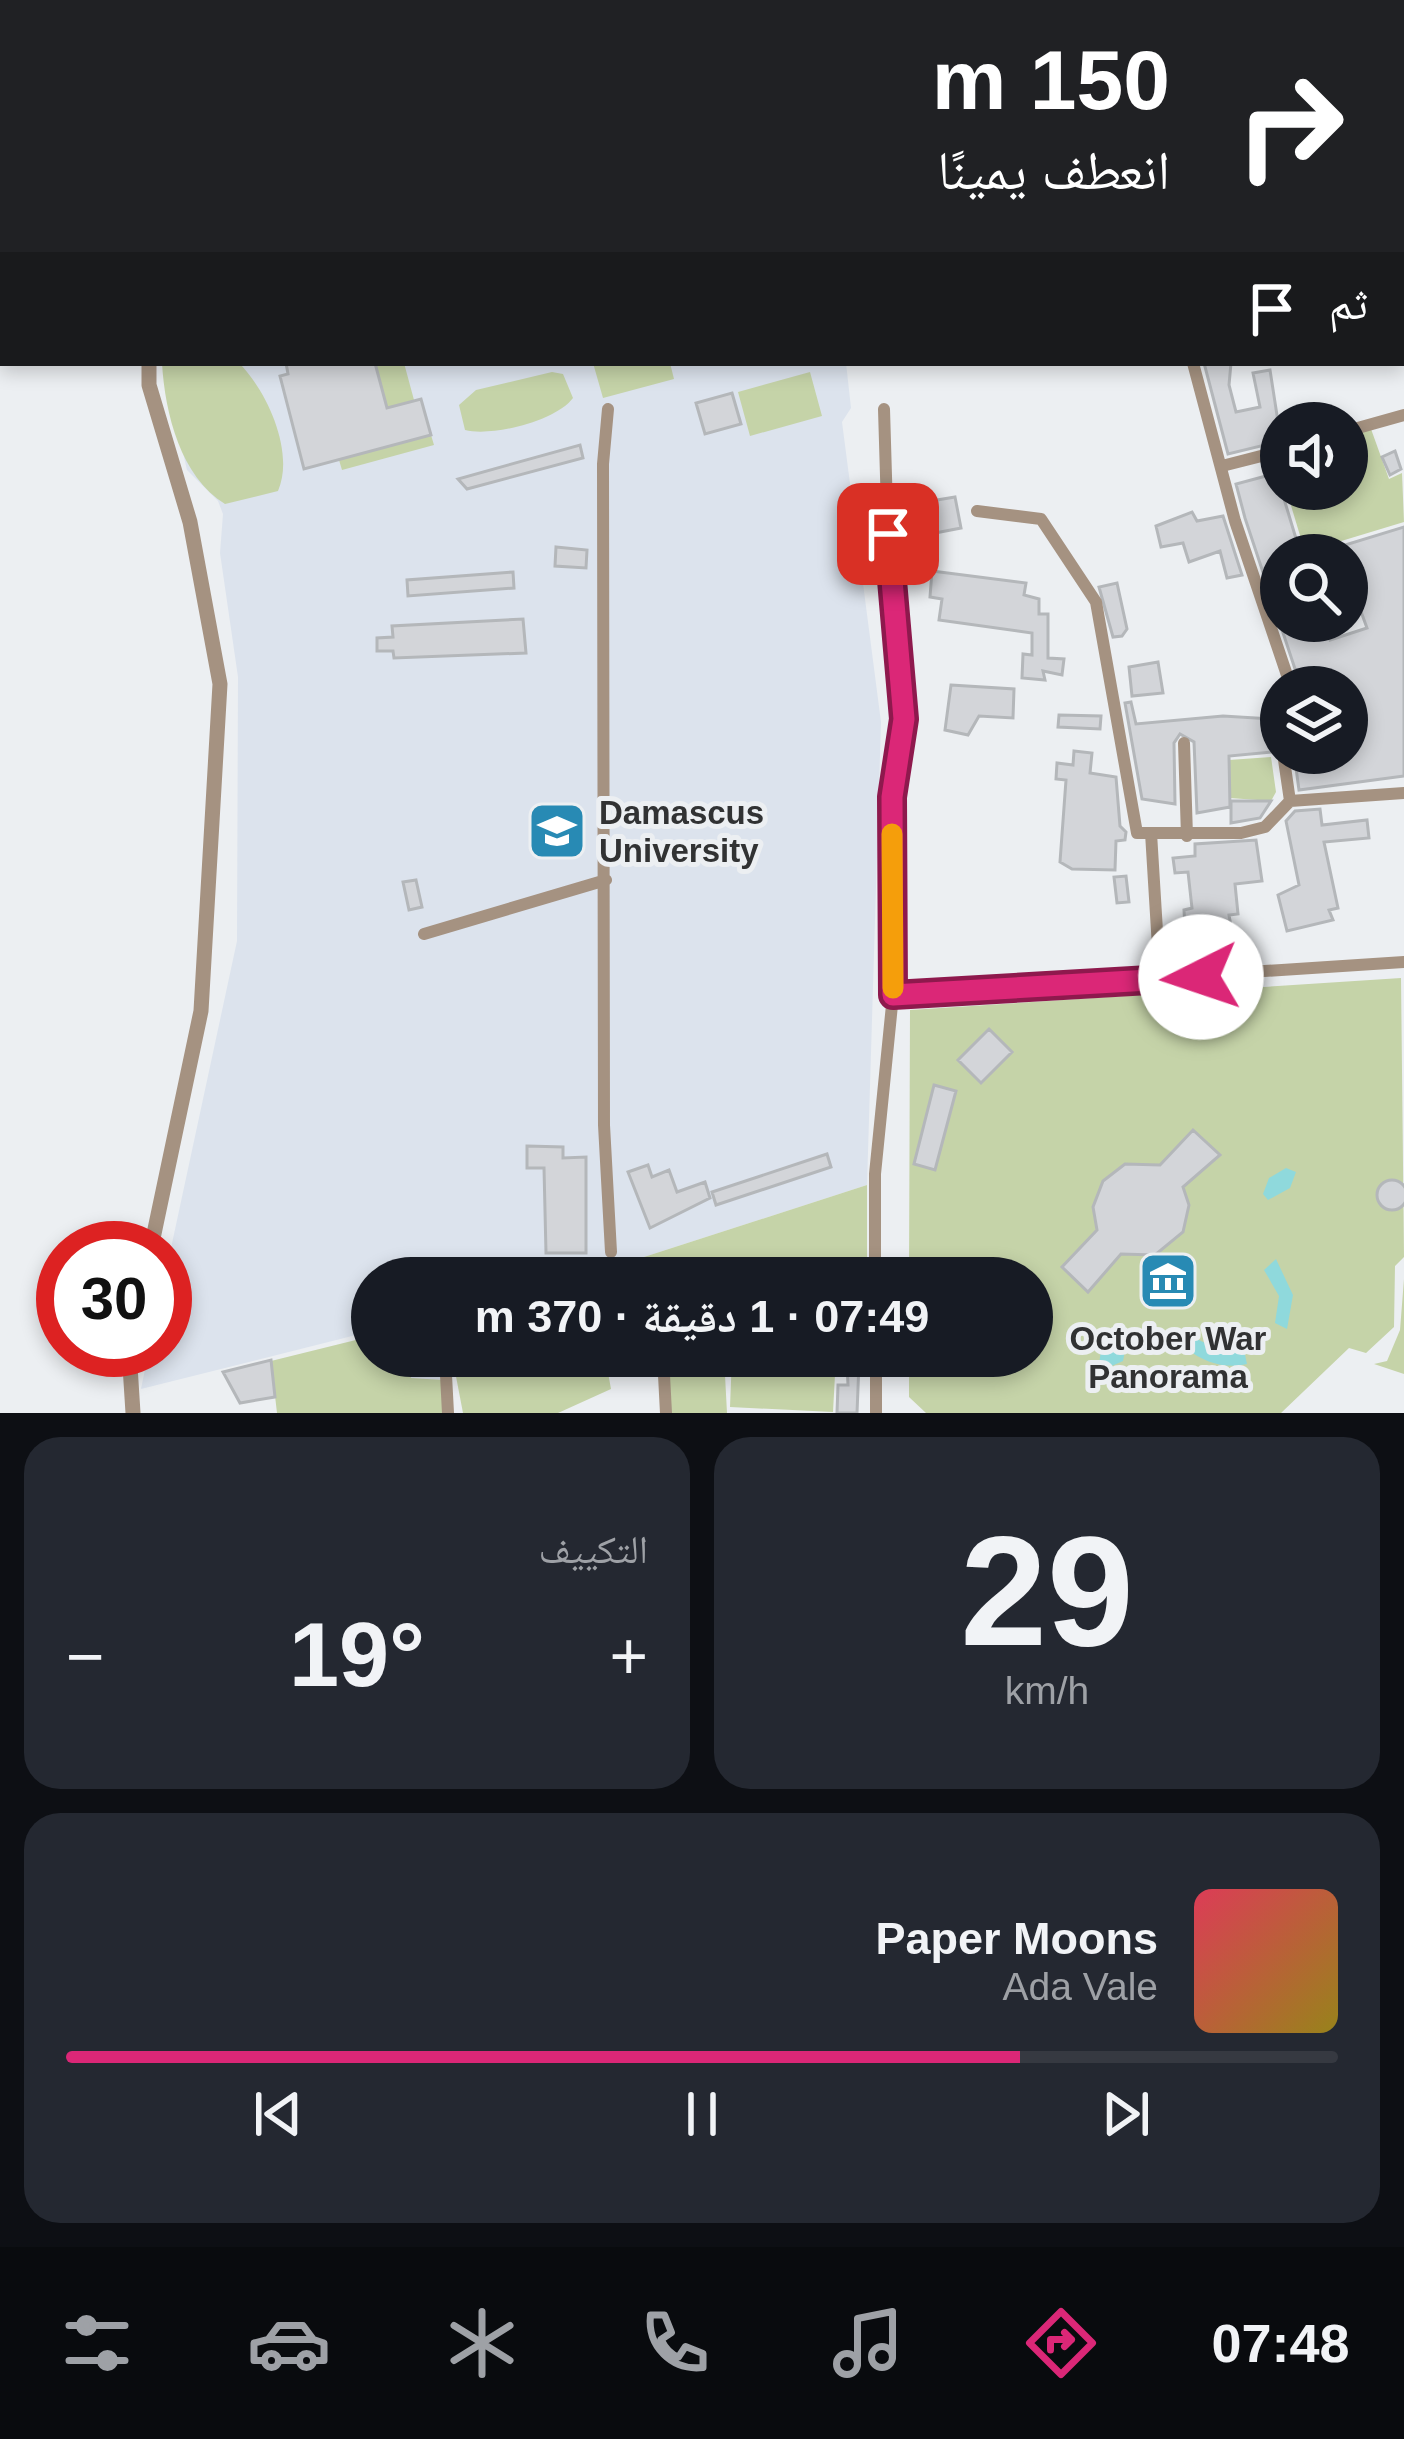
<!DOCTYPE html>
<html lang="ar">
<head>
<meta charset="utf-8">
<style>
  body { margin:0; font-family:Arial,"Noto Naskh Arabic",sans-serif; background:#242831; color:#f1f3f6; direction:rtl; height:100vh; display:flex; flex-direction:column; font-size:45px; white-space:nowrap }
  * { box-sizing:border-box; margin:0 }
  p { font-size:39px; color:#9ea1a6 }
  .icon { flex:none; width:66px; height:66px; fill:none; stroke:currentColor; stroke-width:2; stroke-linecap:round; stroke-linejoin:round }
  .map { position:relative; height:1413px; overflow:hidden; direction:ltr }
  .panel { display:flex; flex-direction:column; gap:24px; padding:24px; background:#0d0f14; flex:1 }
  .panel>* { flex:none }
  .guide { position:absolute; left:0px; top:0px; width:1404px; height:366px; box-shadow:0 6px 18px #0003; direction:rtl; background:#202124; color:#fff; overflow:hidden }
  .tools { position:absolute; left:1260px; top:402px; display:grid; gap:24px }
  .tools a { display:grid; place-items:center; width:108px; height:108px; border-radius:50%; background:#171b24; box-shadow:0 6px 18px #0003; font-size:60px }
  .speed { position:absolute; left:36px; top:1221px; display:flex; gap:24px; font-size:60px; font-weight:700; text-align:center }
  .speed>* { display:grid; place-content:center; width:156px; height:156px; border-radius:50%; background:#171b24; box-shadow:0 6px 18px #0003; line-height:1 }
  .speed .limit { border:18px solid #d22; background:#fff; color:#111 }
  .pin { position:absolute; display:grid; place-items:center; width:102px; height:102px; color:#fff; margin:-51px; border-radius:24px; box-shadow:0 6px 18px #0006 }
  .me { position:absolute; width:132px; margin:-66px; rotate:266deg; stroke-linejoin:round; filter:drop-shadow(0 0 9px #0008) }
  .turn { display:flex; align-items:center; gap:42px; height:252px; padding:0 36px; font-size:54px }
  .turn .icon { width:156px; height:156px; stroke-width:2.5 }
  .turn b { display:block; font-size:84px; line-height:102px }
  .then { display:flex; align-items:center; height:114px; padding:0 36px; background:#0003; gap:24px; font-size:45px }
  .big { font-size:90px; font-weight:700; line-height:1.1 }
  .panel .card { flex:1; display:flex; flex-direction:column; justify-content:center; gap:18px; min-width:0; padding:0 42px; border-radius:36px; background:#242831 }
  .panel .dial { align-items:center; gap:0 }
  .dial b { font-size:156px; line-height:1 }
  .song { display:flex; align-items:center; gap:36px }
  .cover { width:144px; height:144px; border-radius:18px; background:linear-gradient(135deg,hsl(350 70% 55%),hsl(50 70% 35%)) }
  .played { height:12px; border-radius:6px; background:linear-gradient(90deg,#db2777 75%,#363941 75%) }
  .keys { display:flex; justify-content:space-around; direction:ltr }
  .heat { display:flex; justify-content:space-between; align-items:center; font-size:66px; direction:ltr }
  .panel .tiles { flex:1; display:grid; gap:24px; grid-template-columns:1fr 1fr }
  .card:last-child { grid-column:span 2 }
  .trip { position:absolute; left:351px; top:1257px; width:702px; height:120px; border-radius:60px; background:#171b24; box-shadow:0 6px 18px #0003; font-weight:700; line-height:120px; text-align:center; direction:rtl }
  .tab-bar { display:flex; height:192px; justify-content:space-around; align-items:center; background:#090b0e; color:#9ea1a6 }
  .tab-bar .icon { width:84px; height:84px }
  .tab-bar .current { color:#db2777 }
  .tab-bar b { font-size:54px; color:#f1f3f6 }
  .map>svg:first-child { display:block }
  .built { fill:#dce3ed }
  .green { fill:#c5d3a8 }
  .water { fill:#8fd9dc }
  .building { fill:#d3d5d9; stroke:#b4b7ba; stroke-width:3 }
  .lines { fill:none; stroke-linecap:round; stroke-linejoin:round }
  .minor { stroke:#a59281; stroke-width:12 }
  .tertiary { stroke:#a59281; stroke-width:15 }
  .route-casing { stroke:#8e194d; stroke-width:30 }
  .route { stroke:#db2777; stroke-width:21 }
  .slow { stroke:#f59e0b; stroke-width:21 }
  .labels { text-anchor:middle; stroke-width:10; stroke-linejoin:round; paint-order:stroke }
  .poi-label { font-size:33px; font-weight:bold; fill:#313233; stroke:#eceff2; text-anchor:start }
</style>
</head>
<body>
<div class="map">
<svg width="1404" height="1413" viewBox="0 0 1404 1413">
  <rect width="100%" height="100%" fill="#eceff2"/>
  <path class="built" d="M57,0H800L801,3H58Z
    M162,363H846L851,408L842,422L881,722L867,1185L579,1278H372V1331L141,1389L149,1350H165V1276L237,941L238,677L220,553L223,514L218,501L187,470Z
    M406,1356H477L454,1366L444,1380L410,1378Z"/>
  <path class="green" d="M162,363H239C267,391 295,452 278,491L225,504C181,477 165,414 162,363Z
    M375,363H404L414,400L295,432L381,389Z
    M593,363H670L674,379L603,398Z
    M552,372L563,374L573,398C556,421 492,437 465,430L459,405L476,390Z
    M810,372L822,416L750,436L738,392Z
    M1371,429L1389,479L1402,473L1404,522L1305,552L1286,489H1347V436Z
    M431,435L434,445L342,470L339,460Z
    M1271,757L1276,792L1271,801L1230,798L1229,760Z
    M1401,978L1404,1257L1395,1266L1394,1327L1366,1353L1349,1348L1281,1413H926L909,1397V1356H1032V1278H909L910,1010Z
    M867,1185V1278H650L649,1271L634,1278H579Z
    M1404,1279V1374L1374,1364L1387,1361L1400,1330Z
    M372,1336V1356H406L411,1378L444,1380L443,1413H277L271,1361Z
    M477,1356H605L611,1389L558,1413H463L454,1366Z
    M668,1356H724L727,1413H670Z
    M732,1356H836L833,1412L730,1407Z"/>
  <path class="water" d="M1286,1168L1296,1172L1290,1188L1268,1200L1263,1194L1269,1178Z
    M1276,1259L1293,1295L1287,1329L1275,1323L1279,1296L1264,1270Z
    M1117,1339L1127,1340L1123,1361L1098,1372L1101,1350Z
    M1197,1339L1219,1350H1244L1247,1364C1226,1369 1205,1363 1187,1349Z"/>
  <path class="building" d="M286,363H375L387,408L421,399L431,435L304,469L280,376L288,374Z
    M1204,363H1231L1229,385L1236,412L1260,407L1253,373L1270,370L1281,441L1228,454Z
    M732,393L741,424L705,434L696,403Z
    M580,445L583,458L467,489L458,479Z
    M1395,451L1401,469L1390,475L1382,457Z
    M1281,462V489L1301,555H1281V621H1324L1330,640L1367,628L1347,573V555L1319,553L1404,527V776L1299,790L1294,753H1347V687H1301L1245,518L1236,484L1277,473L1274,464Z
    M955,497L961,528L925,535L919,503Z
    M1192,512L1197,521L1223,516L1242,575L1227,578L1220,551L1189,562L1183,543L1161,547L1156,526Z
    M556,547L587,550L586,568L555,566Z
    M932,571L1026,583L1024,595L1039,599V614H1048V658L1064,659L1062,675L1043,671L1045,680L1022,678L1023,654L1032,655V633L939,620L942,599L930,597Z
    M513,572L514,588L408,596L407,580Z
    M1117,583L1127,629L1122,636L1113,637L1099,587Z
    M523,619L526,653L394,658L393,651H377V638L393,637L392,626Z
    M1158,662L1163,693L1132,696L1129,667Z
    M951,685L1014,689L1013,718L979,716L968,735L945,730Z
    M1131,702L1136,724L1223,716L1273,719V752L1229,756L1230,807L1197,813L1194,742L1180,734L1174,743L1175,804L1142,799L1125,703Z
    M1059,715L1101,716L1100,729L1058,727Z
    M1074,751L1092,753L1090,773L1116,777L1120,826L1126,832L1125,840L1116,841L1115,870L1072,869L1060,862L1066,780L1056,779L1057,763L1073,765Z
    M1231,801H1271L1260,818L1231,823Z
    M1320,809L1322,825L1367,820L1369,838L1324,842L1338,908L1329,910L1333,920L1287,931L1278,895L1299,885L1286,821L1295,811Z
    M1256,840L1262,881L1235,884L1238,914L1229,915L1235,948L1215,951L1214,946H1202L1185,929L1184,910L1192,908L1188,872L1175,873L1173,858L1195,856V844Z
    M1126,876L1129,902L1117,903L1114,877Z
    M416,880L422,907L409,910L403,882Z
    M989,1029L1012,1052L981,1083L958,1060Z
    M934,1085L956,1091L935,1170L914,1164Z
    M1193,1130L1220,1155L1183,1187L1189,1205L1183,1232L1155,1255L1121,1254L1088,1292L1062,1267L1097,1230L1093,1207L1103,1181L1125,1164L1160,1165Z
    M527,1146L563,1147V1158L586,1157V1253H546L544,1168H527Z
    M827,1154L831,1167L716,1205L712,1192Z
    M648,1165L652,1177L669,1170L677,1192L705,1182L710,1198L650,1228L628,1172Z
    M1377 1195a15 15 0 1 1 30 0a15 15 0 1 1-30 0Z
    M271,1360L275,1397L240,1403L223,1372Z
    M859,1363L857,1413H837L838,1385H848L847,1364Z"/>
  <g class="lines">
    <path class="minor" d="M1278,0L1280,3
      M1401,230L1404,240
      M1193,363L1235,521L1291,687
      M608,409L603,464L604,1125L611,1252
      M1347,431L1404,415
      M1222,466L1281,451
      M977,511L1041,519L1096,602L1137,833H1241L1265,827L1290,801L1404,793
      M1281,735V740
      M1184,743L1187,836
      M1283,753L1290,801
      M1151,833L1160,980
      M424,934L606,880
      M893,995L1404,962
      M875,1278V1174L893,995L892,797L905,719L889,576L884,409
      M445,1356L448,1413
      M663,1356L666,1413
      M876,1356V1413"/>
    <path class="tertiary" d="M44,0L46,3
      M149,363V385L190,522L220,684L201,1011L151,1248
      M129,1350L133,1413"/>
  </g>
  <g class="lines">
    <defs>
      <path id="route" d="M888,534L904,719L892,797L893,995L1201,977"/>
    </defs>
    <use href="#route" class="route-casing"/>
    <use href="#route" class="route"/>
    <path class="slow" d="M892,834L893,988"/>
  </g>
  <defs>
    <symbol id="university-square" viewBox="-11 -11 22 22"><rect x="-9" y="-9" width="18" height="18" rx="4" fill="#288ab4" stroke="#eceff2"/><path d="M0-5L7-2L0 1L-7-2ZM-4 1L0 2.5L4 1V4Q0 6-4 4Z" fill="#fff"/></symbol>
    <symbol id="museum-square" viewBox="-11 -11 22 22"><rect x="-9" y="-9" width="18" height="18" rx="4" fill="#288ab4" stroke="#eceff2"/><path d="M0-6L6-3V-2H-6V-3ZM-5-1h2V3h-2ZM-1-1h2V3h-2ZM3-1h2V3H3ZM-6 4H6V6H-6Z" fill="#fff"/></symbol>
  </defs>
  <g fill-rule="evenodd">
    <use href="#university-square" x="524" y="798" width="66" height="66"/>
    <use href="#museum-square" x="1135" y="1248" width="66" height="66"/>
  </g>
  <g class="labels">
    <g class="poi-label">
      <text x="599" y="824">Damascus<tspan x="599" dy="38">University</tspan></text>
      <text x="1168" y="1350" text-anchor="middle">October War<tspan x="1168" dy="38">Panorama</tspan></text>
    </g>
  </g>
</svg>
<div class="tools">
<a><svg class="icon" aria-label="sound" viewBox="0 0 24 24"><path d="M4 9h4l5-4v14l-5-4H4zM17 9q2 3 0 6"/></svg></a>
<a><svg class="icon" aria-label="search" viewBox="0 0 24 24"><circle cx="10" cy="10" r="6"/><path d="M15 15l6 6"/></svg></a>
<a><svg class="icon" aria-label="layers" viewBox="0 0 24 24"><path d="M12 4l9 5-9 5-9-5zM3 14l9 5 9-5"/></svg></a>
</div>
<div class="speed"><div class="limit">30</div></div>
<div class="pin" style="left:888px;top:534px;background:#d93025"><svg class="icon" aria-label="arrive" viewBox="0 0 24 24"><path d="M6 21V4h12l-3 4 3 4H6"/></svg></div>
<svg class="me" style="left:1201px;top:977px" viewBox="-20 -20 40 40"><circle r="19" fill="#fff"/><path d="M0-13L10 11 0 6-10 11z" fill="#db2777"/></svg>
<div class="trip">07:49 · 1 دقيقة · 370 m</div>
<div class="guide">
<div class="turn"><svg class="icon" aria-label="right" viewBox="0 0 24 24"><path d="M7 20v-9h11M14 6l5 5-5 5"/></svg><div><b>150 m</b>انعطف يمينًا</div></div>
<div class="then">ثم<svg class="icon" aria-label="arrive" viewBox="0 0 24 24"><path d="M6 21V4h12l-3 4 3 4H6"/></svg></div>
</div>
</div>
<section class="panel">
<div class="tiles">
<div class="card dial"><b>29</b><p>km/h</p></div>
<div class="card"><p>التكييف</p>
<div class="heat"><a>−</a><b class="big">19°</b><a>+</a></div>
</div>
<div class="card">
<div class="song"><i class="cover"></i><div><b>Paper Moons</b><p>Ada Vale</p></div></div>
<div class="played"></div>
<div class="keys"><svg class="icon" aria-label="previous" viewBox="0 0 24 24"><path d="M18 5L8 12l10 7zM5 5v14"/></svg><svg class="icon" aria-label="pause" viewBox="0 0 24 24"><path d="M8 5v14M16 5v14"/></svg><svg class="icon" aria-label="next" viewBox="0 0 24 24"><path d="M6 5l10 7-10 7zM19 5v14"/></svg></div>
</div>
</div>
</section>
<nav class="tab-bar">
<b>07:48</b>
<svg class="icon current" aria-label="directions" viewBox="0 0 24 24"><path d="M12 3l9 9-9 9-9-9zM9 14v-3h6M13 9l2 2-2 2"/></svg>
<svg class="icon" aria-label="music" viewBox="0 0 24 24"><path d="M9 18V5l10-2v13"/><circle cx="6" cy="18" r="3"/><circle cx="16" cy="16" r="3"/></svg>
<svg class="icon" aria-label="phone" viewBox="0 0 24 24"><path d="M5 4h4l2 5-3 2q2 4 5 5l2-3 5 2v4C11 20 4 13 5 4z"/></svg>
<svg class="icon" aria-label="climate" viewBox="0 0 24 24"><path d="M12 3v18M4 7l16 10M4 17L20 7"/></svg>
<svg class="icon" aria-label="car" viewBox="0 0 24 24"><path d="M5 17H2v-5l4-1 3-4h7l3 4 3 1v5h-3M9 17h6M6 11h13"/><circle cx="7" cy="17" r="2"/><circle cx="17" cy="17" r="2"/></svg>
<svg class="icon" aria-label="filters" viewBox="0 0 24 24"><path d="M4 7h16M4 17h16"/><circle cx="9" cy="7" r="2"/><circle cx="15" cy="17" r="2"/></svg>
</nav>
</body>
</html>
